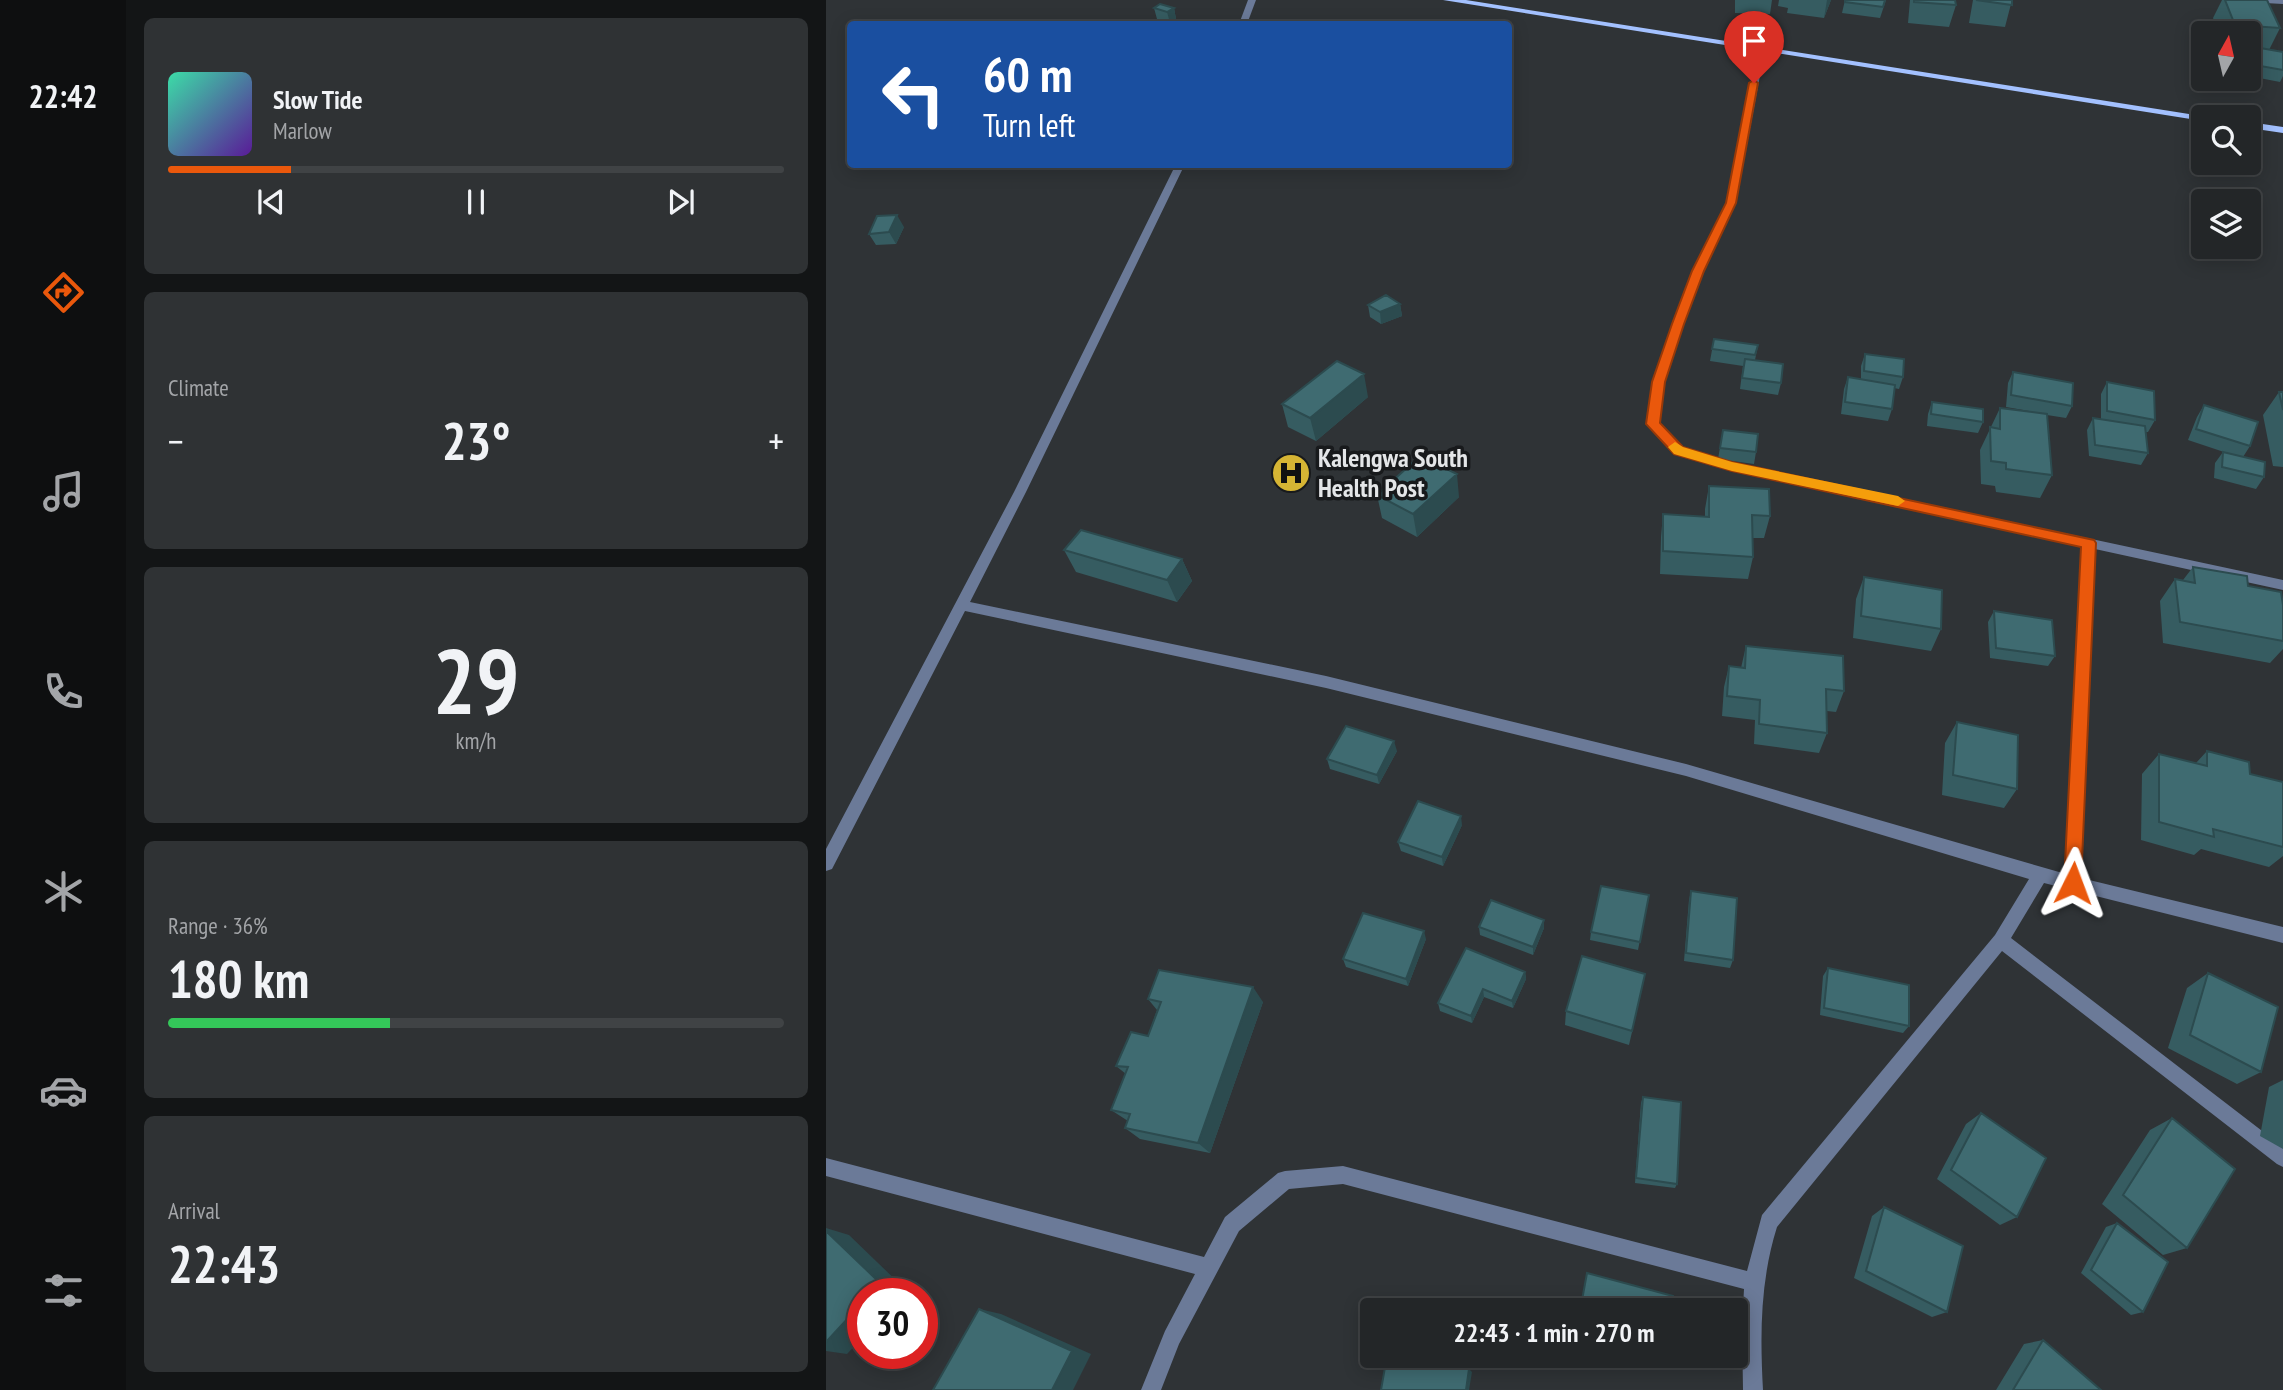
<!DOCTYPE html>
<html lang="en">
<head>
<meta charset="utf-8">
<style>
  body { margin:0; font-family:"PT Sans Narrow",sans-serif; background:#2f3234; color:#f1f3f6; height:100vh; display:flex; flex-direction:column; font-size:26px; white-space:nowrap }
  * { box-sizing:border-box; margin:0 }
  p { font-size:23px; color:#a3a5a8 }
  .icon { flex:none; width:38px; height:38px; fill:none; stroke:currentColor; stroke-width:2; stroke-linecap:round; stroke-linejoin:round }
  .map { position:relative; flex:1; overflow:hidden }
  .side { display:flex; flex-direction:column; gap:18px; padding:18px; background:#131516; width:700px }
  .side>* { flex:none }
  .guide { position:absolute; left:21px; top:21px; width:665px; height:147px; border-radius:7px; box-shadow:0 4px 18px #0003,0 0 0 2px #404345; background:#1a4fa0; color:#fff; overflow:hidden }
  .needle { width:46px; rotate:8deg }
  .fabs { position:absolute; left:1365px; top:21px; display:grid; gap:14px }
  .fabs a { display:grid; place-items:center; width:70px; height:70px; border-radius:7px; background:#232628; box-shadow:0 4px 18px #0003,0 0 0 2px #404345; font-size:35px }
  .speed { position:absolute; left:21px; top:1278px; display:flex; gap:14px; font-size:35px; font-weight:700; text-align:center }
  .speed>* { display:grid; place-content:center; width:91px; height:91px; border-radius:50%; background:#232628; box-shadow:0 4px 18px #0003,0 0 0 2px #404345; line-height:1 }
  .speed .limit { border:10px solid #d22; background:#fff; color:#111 }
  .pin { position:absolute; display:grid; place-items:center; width:60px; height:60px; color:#fff; margin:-72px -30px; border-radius:50% 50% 50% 0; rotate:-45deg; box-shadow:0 0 7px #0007 }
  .pin .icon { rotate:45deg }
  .me { position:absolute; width:77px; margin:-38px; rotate:3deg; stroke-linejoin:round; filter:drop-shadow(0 0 5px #0008) }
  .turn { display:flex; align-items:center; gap:24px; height:147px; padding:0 21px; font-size:32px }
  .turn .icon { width:91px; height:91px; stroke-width:2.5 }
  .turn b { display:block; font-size:49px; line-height:60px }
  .big { font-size:52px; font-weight:800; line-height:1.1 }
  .side .card { flex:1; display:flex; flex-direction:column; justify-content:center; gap:10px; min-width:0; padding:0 24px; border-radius:10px; background:#2f3234 }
  .side .dial { align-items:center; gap:0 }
  .dial b { font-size:91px; line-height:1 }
  .song { display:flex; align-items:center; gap:21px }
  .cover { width:84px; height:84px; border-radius:10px; background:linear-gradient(135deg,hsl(160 70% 55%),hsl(270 70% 35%)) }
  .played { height:7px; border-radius:4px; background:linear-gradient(90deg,#ea580c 20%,#404345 20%) }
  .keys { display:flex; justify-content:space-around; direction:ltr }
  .heat { display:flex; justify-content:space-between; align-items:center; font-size:38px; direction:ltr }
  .charge { height:10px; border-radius:5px; background:linear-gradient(90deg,#34c759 36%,#404345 0) }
  .trip { position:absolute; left:534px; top:1298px; width:388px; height:70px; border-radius:7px; background:#232628; box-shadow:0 4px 18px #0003,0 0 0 2px #404345; font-weight:800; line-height:70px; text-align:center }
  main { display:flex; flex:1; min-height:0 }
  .tabs { display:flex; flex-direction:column; width:126px; justify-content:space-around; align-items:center; background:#0e0f10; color:#a3a5a8 }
  .tabs .icon { width:49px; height:49px }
  .tabs .on { color:#ea580c }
  .tabs b { font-size:32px; color:#f1f3f6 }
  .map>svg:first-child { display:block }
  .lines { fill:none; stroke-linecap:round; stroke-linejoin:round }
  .minor { fill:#6b7a98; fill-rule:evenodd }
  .primary { fill:#a3c1ff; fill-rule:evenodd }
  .wall { fill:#365c61 }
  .shaded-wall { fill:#2c4b4f }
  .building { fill:#3f6b71; stroke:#2c4b4f; stroke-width:2 }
  .route { fill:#ea580c; stroke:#983908; stroke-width:2 }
  .slow { fill:#f59e0b }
  .labels { text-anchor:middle; stroke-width:7; stroke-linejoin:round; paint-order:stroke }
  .poi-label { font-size:26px; font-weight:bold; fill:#e4e6e8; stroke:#181a1c; text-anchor:start }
</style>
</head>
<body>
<main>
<nav class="tabs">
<b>22:42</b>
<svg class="icon on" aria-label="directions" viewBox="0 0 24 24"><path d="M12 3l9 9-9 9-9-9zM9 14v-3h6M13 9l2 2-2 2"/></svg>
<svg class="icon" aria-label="music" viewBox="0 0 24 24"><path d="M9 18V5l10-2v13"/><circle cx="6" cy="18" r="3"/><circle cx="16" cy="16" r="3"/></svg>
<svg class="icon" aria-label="phone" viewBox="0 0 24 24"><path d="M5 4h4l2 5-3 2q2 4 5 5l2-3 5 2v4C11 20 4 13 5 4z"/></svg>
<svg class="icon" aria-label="climate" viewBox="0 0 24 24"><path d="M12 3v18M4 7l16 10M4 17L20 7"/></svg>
<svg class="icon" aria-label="car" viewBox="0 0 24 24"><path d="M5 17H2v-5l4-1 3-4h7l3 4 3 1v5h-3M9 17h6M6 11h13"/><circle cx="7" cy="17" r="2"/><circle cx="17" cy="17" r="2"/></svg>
<svg class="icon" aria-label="filters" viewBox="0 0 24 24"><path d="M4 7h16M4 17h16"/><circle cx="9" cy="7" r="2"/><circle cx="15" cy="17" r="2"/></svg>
</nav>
<section class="side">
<div class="card">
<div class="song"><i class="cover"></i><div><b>Slow Tide</b><p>Marlow</p></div></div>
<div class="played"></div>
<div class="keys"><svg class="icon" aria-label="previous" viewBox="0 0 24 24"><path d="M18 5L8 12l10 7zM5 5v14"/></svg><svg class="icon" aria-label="pause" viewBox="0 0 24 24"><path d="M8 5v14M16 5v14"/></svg><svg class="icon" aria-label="next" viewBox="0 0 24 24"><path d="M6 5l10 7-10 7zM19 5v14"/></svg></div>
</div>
<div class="card"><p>Climate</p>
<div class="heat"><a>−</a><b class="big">23°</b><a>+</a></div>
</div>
<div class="card dial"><b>29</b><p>km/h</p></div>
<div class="card"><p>Range · 36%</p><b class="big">180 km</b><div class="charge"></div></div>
<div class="card"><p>Arrival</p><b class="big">22:43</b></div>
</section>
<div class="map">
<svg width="1457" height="1390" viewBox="0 0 1457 1390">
  <rect width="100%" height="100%" fill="#2f3336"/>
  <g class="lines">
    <path class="minor" d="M422,0H430L421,24H413Z
      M1417,0H1457V4L1421,2Z
      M932,47L939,49L910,203L877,271L857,324L838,382L833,422L857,448L906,462L1457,580V590L1269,549L1255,878L1457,927V943L1218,883L1185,938L1457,1147V1167L1451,1164L1176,951L951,1227C934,1281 934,1335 937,1390H917L916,1326L918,1289L517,1184L463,1189L413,1231L353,1344L335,1390H315L339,1331L369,1274L0,1176V1158L378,1257L399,1217L452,1173L459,1171L517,1166L921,1271L936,1215L1169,935L1203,879L860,776L500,688L139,611L6,869L0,871V849L188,492L350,164H359L200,492L144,602L500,676L860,764L1240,874L1257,546L906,470L849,454L821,423L826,382L847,324L867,271L900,203Z"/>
    <path class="primary" d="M617,0H640L1382,117H1377V121Z
      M1423,122L1457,127V133L1423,128Z"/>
  </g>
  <path class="wall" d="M909,0H946L944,14L909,13Z
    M953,0H1005L998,18L961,13L962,8L952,6Z
    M1019,0H1060L1054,18L1016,13Z
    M1084,0H1129L1130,5L1123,27L1082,23Z
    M1147,0H1186L1179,27L1143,23Z
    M1396,0H1441L1454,28L1443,50L1457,52V76L1454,82L1423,76V33H1393L1387,18Z
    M328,8H348L350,19L344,23L331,19Z
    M78,227L70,244L50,245L43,234Z
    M574,304L576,316L555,324L544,317L542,305Z
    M888,339L932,345L929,360L955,383L952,395L914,389L917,366L884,361Z
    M1039,354L1077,377L1073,389L1068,388L1066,409L1062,421L1015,414L1018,389L1022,377L1035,379V366Z
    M1187,372L1246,406L1240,418L1221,415L1226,475L1214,498L1170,492L1169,486L1155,484L1154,450L1174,408L1203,411L1180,407L1182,383Z
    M1281,382L1329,420L1322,432H1320L1322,453L1315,465L1263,456L1261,430L1267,418L1275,419V394Z
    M1453,392H1457V467L1447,466L1437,415Z
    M542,397L490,441L462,427L456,404Z
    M1106,402L1157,422L1152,433L1101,426L1102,414Z
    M1378,405L1424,446L1417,457L1438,477L1430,489L1388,478L1389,463L1397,452H1398L1362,440L1371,417Z
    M897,430L930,452L928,464L892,459Z
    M883,486L944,516L938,538H927V557L922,579L834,574L835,537L837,514L879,517V509Z
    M551,495L633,497L591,537L556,518Z
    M238,550L356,559L366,581L351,602L250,572Z
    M1367,567L1457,605V649L1444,663L1337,643L1334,601L1349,579L1357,580Z
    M1038,577L1115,629L1105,651L1027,638L1030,599Z
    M1168,611L1229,656L1222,666L1164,658L1162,622Z
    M920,646L1018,691L1010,712L1001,711V733L993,753L928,744L929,720L896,716L898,687L903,666L915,668Z
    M1131,722L1191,789L1178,808L1116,795L1119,743Z
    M571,751L553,784L504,769L501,759Z
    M1381,751L1424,774L1457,782V856L1443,867L1375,849L1368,855L1315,840L1316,774L1333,754L1370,763Z
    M636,825L617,866L575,851L572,842Z
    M865,891L907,960L904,968L858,961L863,900Z
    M823,895L812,950L764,940L765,932Z
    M653,927L718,928L707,955L654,935Z
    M600,939L582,986L520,967L517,959Z
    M1002,968L1083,1026L1077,1033L994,1015L997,976Z
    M699,972L700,979L687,1008L658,997L646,1023L614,1011L612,1003Z
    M1382,973L1435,1072L1411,1084L1342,1048L1361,988Z
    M816,989L803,1045L739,1025L740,1011Z
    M322,999L437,1002L384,1153L314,1139L299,1128L302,1121L285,1110L300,1074L290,1066L322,1036L331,1010Z
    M1457,1080V1149L1434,1136L1443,1087Z
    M817,1097L851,1184L849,1188L809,1183L815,1103Z
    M1155,1113L1191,1217L1174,1225L1111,1179L1140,1124Z
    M1346,1118L1361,1248L1337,1255L1276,1204L1324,1130Z
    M1058,1207L1121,1312L1106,1317L1028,1278L1046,1216Z
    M1291,1223L1317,1312L1305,1315L1255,1273L1280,1227Z
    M1217,1340L1275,1390H1170L1198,1344Z
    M802,1356H837V1362L832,1365Z"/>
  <path class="shaded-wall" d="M1001,0H1005L998,18Z
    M348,8L350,19L344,23L341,12Z
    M71,215L78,227L70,244L63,232Z
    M574,304L576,316L555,324L554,312Z
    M538,374L542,397L490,441L484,418Z
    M631,474L633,497L591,537L587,514Z
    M356,559L366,581L351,602L341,580Z
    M568,741L571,751L553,784L551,775Z
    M635,816L636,825L617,866L616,857Z
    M718,920V928L707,955V947Z
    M598,931L600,939L582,986L580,979Z
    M699,972L700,979L687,1008L686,1001Z
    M427,987L437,1002L384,1153L372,1143Z
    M657,989L658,997L646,1023L645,1016Z
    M0,1228L23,1235L79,1289L75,1293H45L0,1231Z
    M37,1302V1337L21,1354L0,1351V1342Z
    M153,1309L175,1314L265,1354L247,1390H226Z
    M643,1369L646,1372L643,1390H640Z"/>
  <path class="building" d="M1019,0H1059L1057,7L1019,2Z
    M1088,0H1129L1130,5L1088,2Z
    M1150,0H1186V5Z
    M1399,0H1441L1454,28L1409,25Z
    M334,4L348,8L341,12L328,8Z
    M1423,46L1457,52V70L1423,64Z
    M71,215L63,232L43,234L51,216Z
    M560,295L574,304L554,312L542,305Z
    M888,339L932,345L929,355L886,349Z
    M1039,354L1078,359L1077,377L1038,371Z
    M919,359L957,364L955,383L916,378Z
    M511,361L538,374L484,418L456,404Z
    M1187,372L1247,383L1246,406L1185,395Z
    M1022,377L1069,385L1066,409L1019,402Z
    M1281,382L1328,391L1329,420L1281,411Z
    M1453,392H1457V410Z
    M1106,402L1157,409V422L1105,414Z
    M1378,405L1432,422L1424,446L1370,429Z
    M1174,408L1221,414L1226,475L1180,469V463L1165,461L1164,427L1174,429Z
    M1267,418L1319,426L1322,453L1269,445Z
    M897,430L932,434L930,452L894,448Z
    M1397,452L1439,462L1438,477L1396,467Z
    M594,456L631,474L587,514L551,495Z
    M883,486L943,489L944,516L926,515L927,557L837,551V514L883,517Z
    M255,530L356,559L341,580L238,550Z
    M1367,567L1421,576L1422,586L1455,592L1457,605V641L1354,622L1349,579L1369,583Z
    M1038,577L1116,590L1115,629L1035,616Z
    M1168,611L1226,620L1229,656L1170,648Z
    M920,646L1017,656L1018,691L1000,689L1001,733L933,724L934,700L901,696L903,666L919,668Z
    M1131,722L1192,735L1191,789L1127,775Z
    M520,726L568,741L551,775L501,759Z
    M1381,751L1423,762L1424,774L1457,782V847L1387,829L1388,837L1333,822V754L1381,766Z
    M592,801L635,816L616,857L572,842Z
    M775,886L823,895L814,942L765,932Z
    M865,891L911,898L907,960L860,953Z
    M665,900L718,920L707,947L653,927Z
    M537,913L598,931L580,979L517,959Z
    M640,948L699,972L686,1001L657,989L645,1016L612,1003Z
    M756,956L819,974L806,1031L740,1011Z
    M1002,968L1083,985V1026L998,1008Z
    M333,970L427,987L372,1143L299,1128L304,1114L285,1110L302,1067L290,1066L305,1032L322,1036L335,1002L322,999Z
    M1382,973L1452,1007L1435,1072L1364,1035Z
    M817,1097L855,1102L851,1184L810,1178Z
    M1155,1113L1220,1158L1191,1217L1125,1170Z
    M1346,1118L1409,1169L1361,1248L1297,1195Z
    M1058,1207L1137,1246L1121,1312L1040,1271Z
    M1291,1223L1342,1262L1317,1312L1265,1270Z
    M0,1231L54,1283L45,1293H37V1302L0,1342Z
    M761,1273L847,1296L844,1311H754Z
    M153,1309L246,1351L226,1390H107Z
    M1217,1340L1275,1390H1187Z
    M561,1356H568L643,1369L640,1390H555Z
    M817,1356H837V1362Z"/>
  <path class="route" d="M928,80L932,83L910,203L878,271L858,324L839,382L834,423L857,447L906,462L1268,540L1270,543L1255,883L1253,889L1247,891L1240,889L1238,883L1255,547L906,471L848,454L820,424L826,382L846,324L866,271L900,203L923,83Z"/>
  <path class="slow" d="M849,442L857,447L906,462L1072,496L1079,501L1072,506L906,471L848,454L842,447Z"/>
  <defs>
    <symbol id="hospital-disc" viewBox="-11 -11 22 22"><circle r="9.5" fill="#d6b534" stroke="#181a1c"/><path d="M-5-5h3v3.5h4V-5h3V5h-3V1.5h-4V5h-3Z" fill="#111"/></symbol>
  </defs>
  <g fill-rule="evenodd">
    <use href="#hospital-disc" x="443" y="451" width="44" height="44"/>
  </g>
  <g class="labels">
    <g class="poi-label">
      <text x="492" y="467">Kalengwa South<tspan x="492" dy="30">Health Post</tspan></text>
    </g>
  </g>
</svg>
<div class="fabs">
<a><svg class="needle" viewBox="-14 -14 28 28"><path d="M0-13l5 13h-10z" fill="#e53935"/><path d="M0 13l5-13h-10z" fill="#a3a5a8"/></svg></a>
<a><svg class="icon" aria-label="search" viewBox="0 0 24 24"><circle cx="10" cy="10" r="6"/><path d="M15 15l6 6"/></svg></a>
<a><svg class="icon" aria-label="layers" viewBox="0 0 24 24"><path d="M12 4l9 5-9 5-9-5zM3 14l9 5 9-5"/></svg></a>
</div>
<div class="speed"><div class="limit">30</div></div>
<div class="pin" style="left:928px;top:83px;background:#d93025"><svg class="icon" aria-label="arrive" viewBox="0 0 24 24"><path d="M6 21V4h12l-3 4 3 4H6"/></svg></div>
<svg class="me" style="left:1247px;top:883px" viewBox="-20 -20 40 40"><path d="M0-17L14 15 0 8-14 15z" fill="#ea580c" stroke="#fff" stroke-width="4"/></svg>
<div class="trip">22:43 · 1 min · 270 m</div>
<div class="guide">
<div class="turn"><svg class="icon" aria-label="left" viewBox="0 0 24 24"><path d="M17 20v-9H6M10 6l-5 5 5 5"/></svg><div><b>60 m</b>Turn left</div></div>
</div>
</div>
</main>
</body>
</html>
